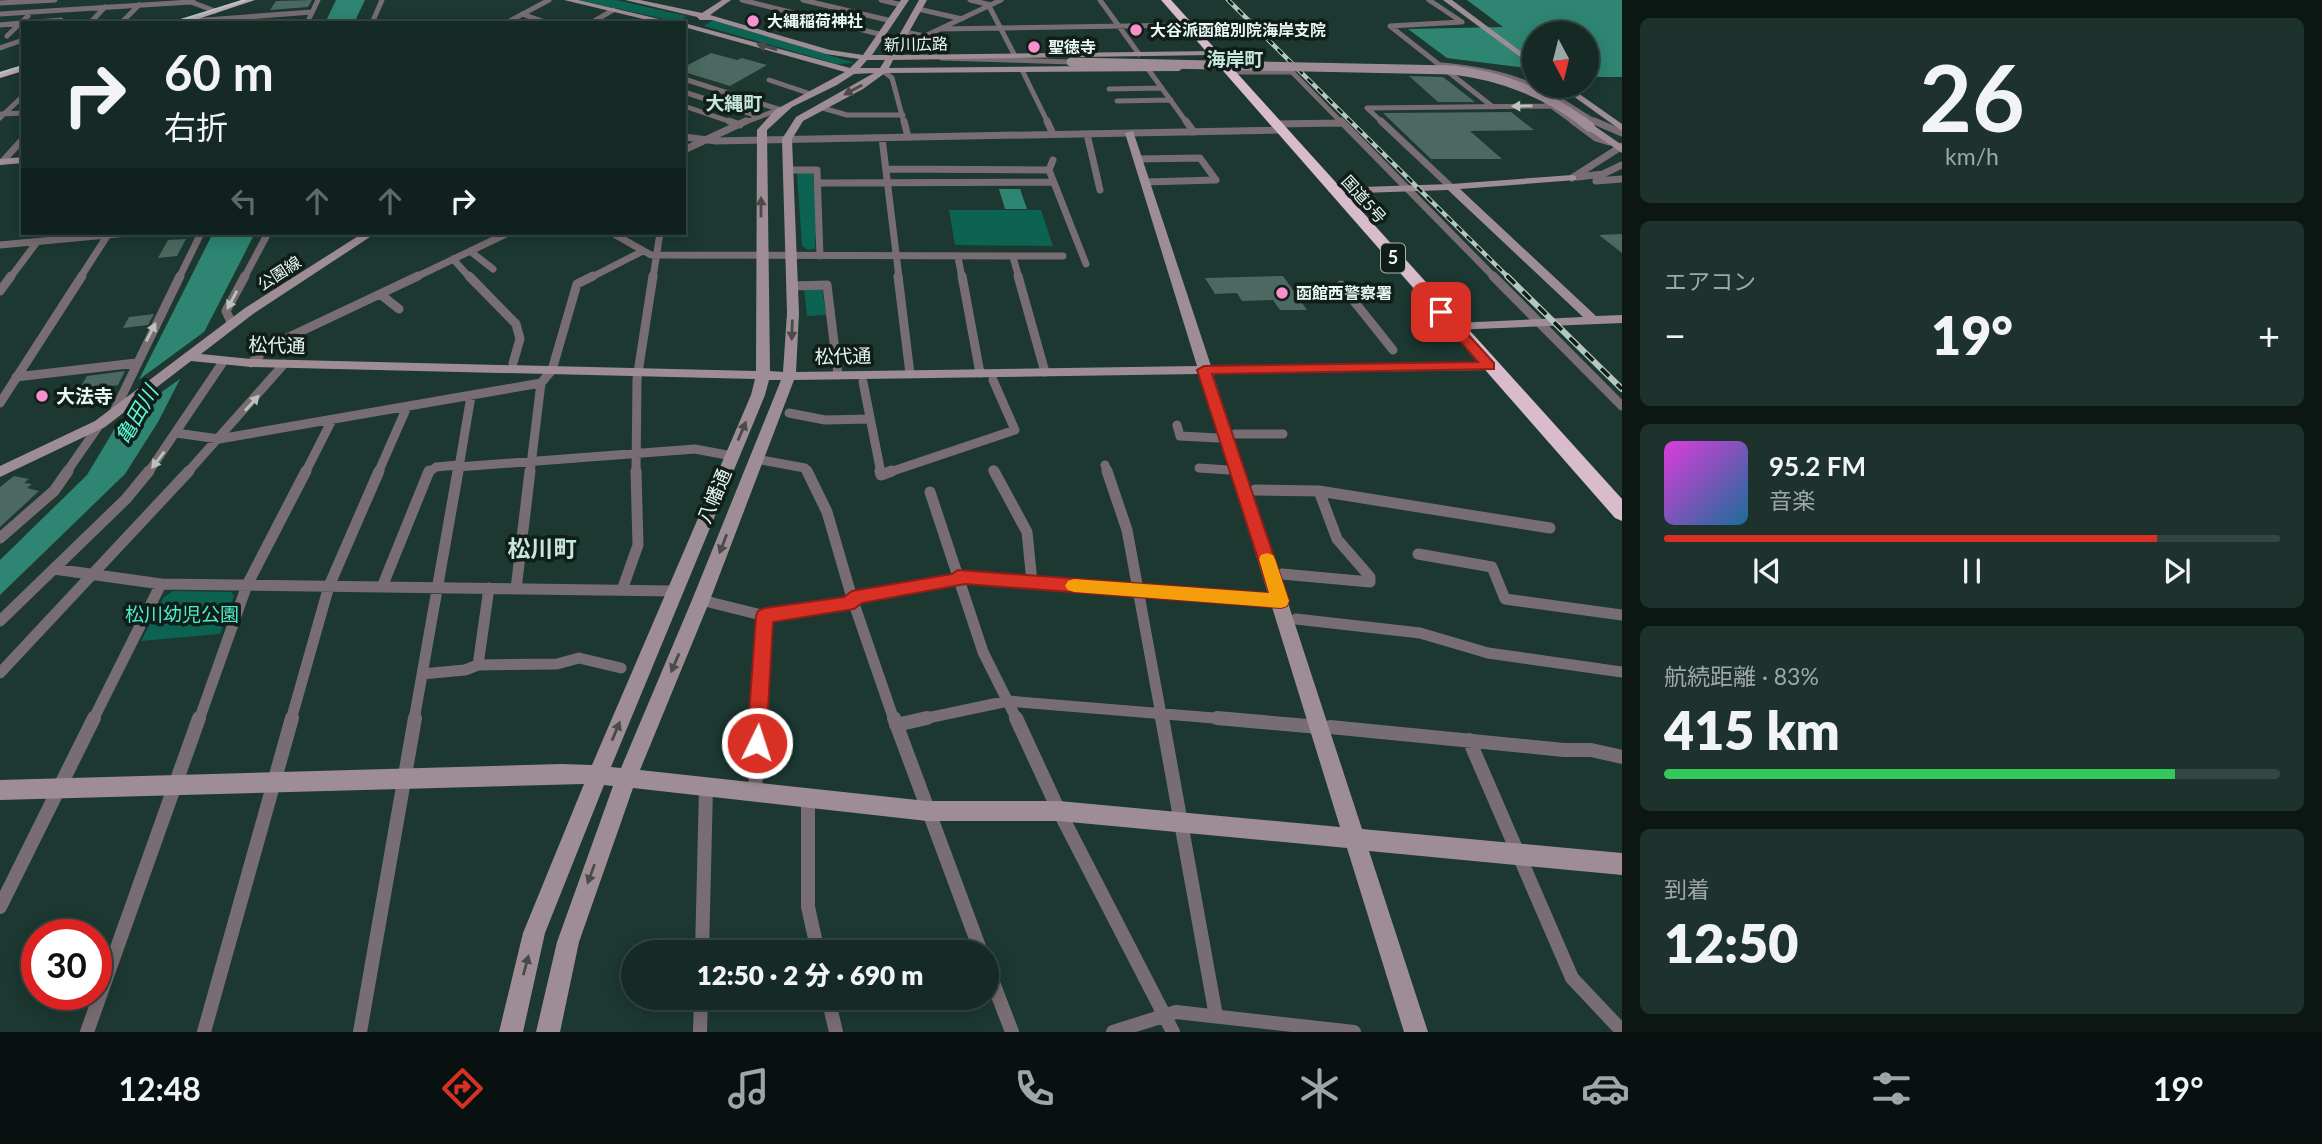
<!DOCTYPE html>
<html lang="ja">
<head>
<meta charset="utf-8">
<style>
  body { margin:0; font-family:Lato,"Noto Sans JP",sans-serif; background:#1e322d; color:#f1f3f6; height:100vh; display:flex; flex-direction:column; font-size:26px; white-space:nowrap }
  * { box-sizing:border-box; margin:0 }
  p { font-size:23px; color:#9da7a7 }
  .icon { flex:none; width:38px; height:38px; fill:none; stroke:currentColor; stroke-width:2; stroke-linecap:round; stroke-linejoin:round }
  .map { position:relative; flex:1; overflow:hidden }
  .side { display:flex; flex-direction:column; gap:18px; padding:18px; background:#0c1714; width:700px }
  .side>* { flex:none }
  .banner { position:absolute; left:21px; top:21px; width:665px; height:214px; border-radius:0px; box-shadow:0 4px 18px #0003,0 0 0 2px #344642; background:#152a25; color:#f1f3f6; overflow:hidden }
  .needle { width:46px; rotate:173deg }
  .fabs { position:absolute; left:1522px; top:21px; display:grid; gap:14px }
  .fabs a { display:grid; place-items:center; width:77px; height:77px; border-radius:50%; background:#152a25; box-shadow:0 4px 18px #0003,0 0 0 2px #344642; font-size:35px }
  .speed { position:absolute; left:21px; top:919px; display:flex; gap:14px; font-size:35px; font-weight:700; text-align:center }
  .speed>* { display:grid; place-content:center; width:91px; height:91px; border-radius:50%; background:#152a25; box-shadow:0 4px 18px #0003,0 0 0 2px #344642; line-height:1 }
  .speed .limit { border:10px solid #d22; background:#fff; color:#111 }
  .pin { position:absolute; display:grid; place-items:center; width:60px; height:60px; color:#fff; margin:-30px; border-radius:14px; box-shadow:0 4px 10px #0006 }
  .me { position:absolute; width:77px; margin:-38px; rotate:4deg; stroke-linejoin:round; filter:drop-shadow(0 0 5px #0008) }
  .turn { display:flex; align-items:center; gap:24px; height:147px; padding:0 28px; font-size:32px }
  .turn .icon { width:91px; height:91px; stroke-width:2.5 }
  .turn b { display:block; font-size:49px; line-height:60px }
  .lanes { display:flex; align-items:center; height:66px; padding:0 28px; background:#0003; justify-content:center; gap:35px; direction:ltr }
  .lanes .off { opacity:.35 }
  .big { font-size:52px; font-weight:800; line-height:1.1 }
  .side .widget { flex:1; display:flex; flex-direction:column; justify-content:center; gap:10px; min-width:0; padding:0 24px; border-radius:10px; background:#1e322d }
  .side .dial { align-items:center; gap:0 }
  .dial b { font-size:91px; line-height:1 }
  .song { display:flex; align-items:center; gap:21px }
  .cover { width:84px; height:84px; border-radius:10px; background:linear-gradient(135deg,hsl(300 70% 55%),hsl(200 70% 35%)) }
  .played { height:7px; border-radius:4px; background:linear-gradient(90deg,#d93025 80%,#344642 80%) }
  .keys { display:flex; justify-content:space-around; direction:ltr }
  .heat { display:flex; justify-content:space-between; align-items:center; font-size:38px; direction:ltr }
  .charge { height:10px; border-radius:5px; background:linear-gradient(90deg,#34c759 83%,#344642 0) }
  .trip { position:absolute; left:621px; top:940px; width:378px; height:70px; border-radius:35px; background:#152a25; box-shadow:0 4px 18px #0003,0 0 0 2px #344642; font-weight:800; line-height:70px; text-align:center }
  .tab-bar { display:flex; height:112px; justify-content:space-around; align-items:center; background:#08110f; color:#9da7a7 }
  .tab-bar .icon { width:49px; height:49px }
  .tab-bar .selected { color:#d93025 }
  .tab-bar b { font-size:32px; color:#f1f3f6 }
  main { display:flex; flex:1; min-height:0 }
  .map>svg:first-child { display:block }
  .green { fill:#0c6352 }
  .water { fill:#2e8672 }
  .pier { fill:#1c3831 }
  .building { fill:#4b6960 }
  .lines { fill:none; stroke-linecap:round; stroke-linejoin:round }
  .street-far4 { stroke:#786d72; stroke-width:5 }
  .street-far3 { stroke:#786d72; stroke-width:7 }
  .street-far2 { stroke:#786d72; stroke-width:9 }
  .street-far1 { stroke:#786d72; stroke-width:11 }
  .street { stroke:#786d72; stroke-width:14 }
  .secondary { fill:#9f8d96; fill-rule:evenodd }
  .primary { fill:#bda6b2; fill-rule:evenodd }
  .highway { fill:#d8bccb; fill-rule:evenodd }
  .tram { stroke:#b4c7c1; stroke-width:2 }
  .rail-far1-casing { stroke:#b4c7c1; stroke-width:4.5 }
  .rail-casing { stroke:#b4c7c1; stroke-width:6 }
  .rail-far1 { stroke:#111d19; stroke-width:2.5; stroke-dasharray:7; stroke-linecap:butt }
  .rail { stroke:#111d19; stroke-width:3.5; stroke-dasharray:11; stroke-linecap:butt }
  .secondary-bridge-far1 { stroke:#9f8d96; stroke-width:9 }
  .secondary-bridge { stroke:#9f8d96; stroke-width:10 }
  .oneway { fill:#4a4a4b }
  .oneway2 { fill:#bbc1bf }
  .route { fill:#d93025; stroke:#8d1f18; stroke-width:2 }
  .slow { fill:#f59e0b }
  .poi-dot { fill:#f890cb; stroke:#111d19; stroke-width:2.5 }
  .labels { text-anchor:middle; stroke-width:7; stroke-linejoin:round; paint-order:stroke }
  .far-poi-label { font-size:16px; font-weight:bold; fill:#e8f9f3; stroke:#111d19; text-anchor:start }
  .far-street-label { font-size:16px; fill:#e8f9f3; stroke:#111d19 }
  .shield { fill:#111d19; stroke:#a8b7b2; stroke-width:2 }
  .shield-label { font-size:18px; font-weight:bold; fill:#e8f9f3 }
  .far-quarter-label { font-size:19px; font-weight:bold; fill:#c6e7dd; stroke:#111d19 }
  .street-label { font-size:19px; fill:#e8f9f3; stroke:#111d19 }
  .poi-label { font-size:19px; font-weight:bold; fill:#e8f9f3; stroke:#111d19; text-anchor:start }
  .park-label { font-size:19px; fill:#4dedc9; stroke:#111d19 }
  .water-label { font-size:21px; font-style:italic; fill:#5dfad6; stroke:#111d19 }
  .quarter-label { font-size:23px; font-weight:bold; fill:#c6e7dd; stroke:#111d19 }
</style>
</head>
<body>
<main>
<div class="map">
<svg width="1622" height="1032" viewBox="0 0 1622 1032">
  <rect width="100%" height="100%" fill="#1c3831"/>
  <path class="green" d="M578,0H616L687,16L678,22Z
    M713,20L855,63L837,64L704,26Z
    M797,173H813L817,213L815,249L808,250L802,246Z
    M949,210H1041L1053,246L955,245Z
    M822,288L826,315L807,316L804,289Z
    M173,591L231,592L234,596L220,634L141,641L164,597Z"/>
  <path class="water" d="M336,0H365L354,23H325Z
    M1467,0H1622V77H1587V33H1535V69L1447,58L1408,29L1503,27Z
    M999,189H1020L1027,209H1005Z
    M213,233H255L158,422L125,474L0,595V560L87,475L111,435Z"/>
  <path class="pier" d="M208,329L184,376L110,429L123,408L133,384Z"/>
  <path class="building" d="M312,0L308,7L270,10L276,1Z
    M711,53L737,60L742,58L767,65L730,86L684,72V67Z
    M1409,76L1443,77L1475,102H1438Z
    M1511,112L1534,130L1470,131L1502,159H1431L1383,113Z
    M1622,234V253L1599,235Z
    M186,239L177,256L158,258L168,240Z
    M1283,276L1307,310H1280L1273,300L1242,301L1237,293L1215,294L1205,278Z
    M154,314L148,325L123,328L129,317Z
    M125,371L118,385L107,387L104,392L80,395L84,388H80L87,376Z
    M14,476L29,479L24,483L32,484L27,488L39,491L0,527V487Z"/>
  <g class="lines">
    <path class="street-far4" d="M193,0L191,2L215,11
      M742,0L883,35
      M803,0L892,21
      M881,0L902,5
      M970,0L991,5
      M1100,0L1139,54
      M1429,0L1462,22L1390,26L1493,107
      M0,3L55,0
      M989,6L1015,56
      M918,9L962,19
      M0,14L191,2
      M522,14L548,23
      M27,23L61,20
      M90,23L105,7
      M121,23L139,5
      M166,23L312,12
      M307,23L318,0
      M372,23L382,0
      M454,23H499
      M506,23L549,0
      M591,23L613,10
      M0,25L20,23
      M940,29L1188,25
      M904,32L925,36L1001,0
      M7,36L28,16
      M0,48L23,40
      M902,48L925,36
      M941,58L1071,62
      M1442,65C1477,68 1513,75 1544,91C1563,100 1579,113 1597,123
      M1148,69L1187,123
      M1022,70L1048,123
      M883,71L892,78L904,123
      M1228,72H1292L1342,123
      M684,79L778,109
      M769,80L811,94
      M1109,89L1162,88
      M684,92L758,116
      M1117,101L1171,100
      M1547,103L1575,123
      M684,106L734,123
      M819,107L847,115H903
      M1,114L23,113
      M0,118L23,96
      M743,123L780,109
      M1340,123H1343
      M1383,123L1367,108L1551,106"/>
    <path class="street-far3" d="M729,121L740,125
      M904,121L908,137
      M1047,121L1053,134
      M1186,121L1194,132
      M1341,121L1495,278
      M1381,121L1451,187
      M1573,121L1596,138L1609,142
      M1594,121L1622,133
      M1274,124L1343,123
      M1087,134L1100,190
      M684,137L716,141L1279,130
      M882,138L899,278
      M684,150L746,121
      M1138,159L1200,158L1216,180L1145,182
      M1053,160L1049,170L1086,264
      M3,161L23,139
      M886,169L1049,170
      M787,170H817L820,256
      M1578,177L1603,174L1622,165
      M1572,178L1622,146
      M1596,181L1622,179
      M818,183L1053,182
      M612,233L651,255L1063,256
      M0,245L128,233
      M470,251L493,269
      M958,257L962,278
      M1013,257L1019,278
      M453,259L470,278
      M10,278L37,242
      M80,278L109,233
      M179,278L201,233
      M244,278L268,233
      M414,278L508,233
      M590,278L643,251
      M653,278L660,233"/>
    <path class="street-far2" d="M469,276L516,324L520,339L513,363
      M898,276L910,374
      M962,276L980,373
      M1018,276L1045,372
      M1493,276L1622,406
      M1341,285L1393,350
      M792,286L827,285L838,375
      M0,291L11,276
      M380,294L399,309
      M232,324L226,311L245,276
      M251,363L270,346L418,276
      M16,377L136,363
      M863,382L881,473
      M0,403L82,276
      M789,413L825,420L870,419
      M112,416L180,276
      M1177,425L1180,436L1218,438
      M176,433L219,439L541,383L552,370L577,284L593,276
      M1235,434H1283
      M756,459L805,468L808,473
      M1105,465L1108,473
      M458,467L695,449L732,456
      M1199,468L1228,470
      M993,470L995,473
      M66,473L100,424
      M148,473L223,362
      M187,473L284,364
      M305,473L332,420
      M378,473L407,407
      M428,473L436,467L458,465
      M458,473L471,396
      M530,473L541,383
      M636,473L637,379L653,276
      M887,473L1015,430L993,380"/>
    <path class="street-far1" d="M807,471L827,512L852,598L894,720
      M880,471L881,475L892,471
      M994,471L1027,532L1032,582
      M1107,471L1127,530L1162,720
      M1255,490L1319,491L1550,528
      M930,492L983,652L1017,720
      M0,538L54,491L68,471
      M1418,554L1492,567L1505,599L1622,615
      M54,569L161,584L674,591
      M1282,574L1370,582V577L1337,539L1319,491
      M958,576L1281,601
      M382,587L429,471
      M489,588L478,665L557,664L579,658L621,668
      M516,589L530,471
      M622,590L638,545L636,471
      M852,598L959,579
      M701,600L765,616L854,602
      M1296,619L1420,633L1488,653L1622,672
      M0,621L126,499L149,471
      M0,673L189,471
      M422,674L465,670L478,665
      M93,720L161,584
      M199,720L247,585L306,471
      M291,720L329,586L379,471
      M414,720L458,471
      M759,720L765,616
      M918,720L1008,701L1238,720"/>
    <path class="street" d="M894,718L981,952
      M1016,718L1059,811L1173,1032
      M1162,718L1216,1016
      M1217,718L1319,727
      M896,725L927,718
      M1330,727L1564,750H1591L1622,757
      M1469,740L1572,978L1622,1031
      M755,793L759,718
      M808,799V907L818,952
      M0,907L94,718
      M702,952L706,788
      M987,967L1012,1032
      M828,998L836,1032
      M87,1032L199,718
      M204,1032L292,718
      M360,1032L415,718
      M700,1032L701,998
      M1113,1032L1176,1012L1354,1032"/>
    <path class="secondary" d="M564,0H578L676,23H660Z
      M625,0H640L702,13L722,0H731L710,15L830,50L863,55L901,0H909L872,55H888L919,0H927L896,55L1215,51V55H1212L893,60L889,68L1179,65L1183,68L1179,71L885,73L863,89L803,121L792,139L799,313L796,372L1197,366L1125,133L1133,131L1211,366L1489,362L1496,366L1489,370L1213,374L1362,829L1622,853V875L1369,851L1428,1032H1404L1347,848L1059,821H927L633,788L579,942L560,1032H536L557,942L613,786L604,785L545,933L523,1032H499L523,933L584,784L0,800V780L561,764L592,765L751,395L755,379L251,367L191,361L105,427L0,477V466L95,421L245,308L363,233H376L253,314L201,354L251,359L756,371L757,130L775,110L845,72L684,27V23L850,68L859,59L826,54L712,20H700L697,17ZM867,60H885L880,68H860ZM874,73L796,117L782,139L787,313L783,372L770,371L767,130L792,107L837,85L854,74ZM1200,374L1340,827L1059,801H927L640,770L710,600L794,380ZM769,380H781L692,600L621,768L611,767L765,395Z
      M1443,0H1452L1535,62V68Z
      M1559,86H1568L1622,124V131Z
      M1587,125H1593L1622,145V153L1587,129Z
      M23,157V163L0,165V159Z
      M1572,175L1576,176V180L1460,189L1596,316L1622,315V323L1451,330V324L1455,323L1583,317L1448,190L1333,194L1328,191L1333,188L1451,184Z"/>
    <path class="primary" d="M242,0H255L186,23H172Z
      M23,65V71L0,78V72Z"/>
    <path class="highway" d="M1161,0H1171L1622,499V521L1615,518Z"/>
    <path class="tram" d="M171,23L245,0
      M0,73L23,66"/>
    <defs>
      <path id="rail-far1" d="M1228,0L1509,278"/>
      <path id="rail" d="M1507,276L1622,389"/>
    </defs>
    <use href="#rail-far1" class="rail-far1-casing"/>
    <use href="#rail" class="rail-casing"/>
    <use href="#rail-far1" class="rail-far1"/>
    <use href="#rail" class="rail"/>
    <path class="secondary-bridge-far1" d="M1071,62L1453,70C1503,76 1544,93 1585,123"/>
    <path class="secondary-bridge" d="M1582,121L1590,127"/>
  </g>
  <defs><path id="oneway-solid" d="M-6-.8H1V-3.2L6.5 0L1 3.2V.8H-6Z" transform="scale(1.75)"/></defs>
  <g class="oneway">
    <use href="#oneway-solid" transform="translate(767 47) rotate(-164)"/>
    <use href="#oneway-solid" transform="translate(853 90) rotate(152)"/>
    <use href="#oneway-solid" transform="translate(761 207) rotate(-90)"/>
    <use href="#oneway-solid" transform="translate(792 330) rotate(92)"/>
    <use href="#oneway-solid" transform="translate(742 431) rotate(-67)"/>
    <use href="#oneway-solid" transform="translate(723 544) rotate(111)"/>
    <use href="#oneway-solid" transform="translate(675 663) rotate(113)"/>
    <use href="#oneway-solid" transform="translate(616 731) rotate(-67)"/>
    <use href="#oneway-solid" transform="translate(591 874) rotate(110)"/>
    <use href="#oneway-solid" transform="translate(526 965) rotate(-75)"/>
  </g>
  <g class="oneway2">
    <use href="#oneway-solid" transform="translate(1522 106) rotate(179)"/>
    <use href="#oneway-solid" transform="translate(232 300) rotate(118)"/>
    <use href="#oneway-solid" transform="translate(151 332) rotate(-63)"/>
    <use href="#oneway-solid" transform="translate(252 403) rotate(-48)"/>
    <use href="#oneway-solid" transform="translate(158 460) rotate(127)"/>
  </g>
  <path class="route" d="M1441,309L1446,310L1494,363V369L1212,374L1289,601L1287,606L1281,608L965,584L862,603L854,609L773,622L766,743L763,749L757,752L750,749L747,743L756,616L758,611L765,608L844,597L852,591L952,574L958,570L1269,593L1197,370L1204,366L1478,362L1435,312Z"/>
  <path class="slow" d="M1267,553L1273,555L1275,559L1289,601L1287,606L1281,608L1074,592L1068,590L1065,586L1068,581L1074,579L1269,593L1259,559L1261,555Z"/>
  <g class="poi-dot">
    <circle cx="753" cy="21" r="7"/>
    <circle cx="1136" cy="30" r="7"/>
    <circle cx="1034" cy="47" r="7"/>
    <circle cx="1282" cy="293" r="7"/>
    <circle cx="42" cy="396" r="7"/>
  </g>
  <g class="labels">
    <g class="far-poi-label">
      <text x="767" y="27">大縄稲荷神社</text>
      <text x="1150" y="36">大谷派函館別院海岸支院</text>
      <text x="1048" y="53">聖徳寺</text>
      <text x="1296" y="299">函館西警察署</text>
    </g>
    <g class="far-street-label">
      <text transform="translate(916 44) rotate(-1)" y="6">新川広路</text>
      <text transform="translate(1364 199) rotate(48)" y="6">国道5号</text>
      <text transform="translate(279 273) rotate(-33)" y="6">公園線</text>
    </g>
    <rect class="shield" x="1381" y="243.5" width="24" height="29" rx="5"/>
    <g class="shield-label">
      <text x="1393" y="264">5</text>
    </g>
    <g class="far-quarter-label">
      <text x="1235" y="66">海岸町</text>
      <text x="734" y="110">大縄町</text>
    </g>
    <g class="street-label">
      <text transform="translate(277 345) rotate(2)" y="7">松代通</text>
      <text transform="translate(843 356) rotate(-1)" y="7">松代通</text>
      <text transform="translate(714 496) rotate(-67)" y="7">八幡通</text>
    </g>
    <g class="poi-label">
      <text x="56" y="403">大法寺</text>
    </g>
    <g class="park-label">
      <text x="182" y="621">松川幼児公園</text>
    </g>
    <g class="water-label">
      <text transform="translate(137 415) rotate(-60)" y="7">亀田川</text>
    </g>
    <g class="quarter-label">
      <text x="542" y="557">松川町</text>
    </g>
  </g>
</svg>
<div class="fabs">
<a><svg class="needle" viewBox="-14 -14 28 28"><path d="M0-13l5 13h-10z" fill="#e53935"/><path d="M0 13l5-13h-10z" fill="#9da7a7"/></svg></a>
</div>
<div class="speed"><div class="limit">30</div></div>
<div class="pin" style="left:1441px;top:312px;background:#d93025"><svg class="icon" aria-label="arrive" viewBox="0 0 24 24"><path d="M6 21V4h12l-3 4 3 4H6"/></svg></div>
<svg class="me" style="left:757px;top:743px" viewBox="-20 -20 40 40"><circle r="17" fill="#d93025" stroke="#fff" stroke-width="3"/><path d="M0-11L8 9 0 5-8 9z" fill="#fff"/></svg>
<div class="trip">12:50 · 2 分 · 690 m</div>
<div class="banner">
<div class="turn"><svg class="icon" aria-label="right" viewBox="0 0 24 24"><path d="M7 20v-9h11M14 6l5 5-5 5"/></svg><div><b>60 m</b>右折</div></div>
<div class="lanes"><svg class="icon off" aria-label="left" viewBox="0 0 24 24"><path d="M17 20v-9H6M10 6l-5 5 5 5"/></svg><svg class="icon off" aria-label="ahead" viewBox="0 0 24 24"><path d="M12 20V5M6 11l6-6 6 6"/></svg><svg class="icon off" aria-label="ahead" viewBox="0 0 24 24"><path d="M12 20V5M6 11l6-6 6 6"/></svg><svg class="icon" aria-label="right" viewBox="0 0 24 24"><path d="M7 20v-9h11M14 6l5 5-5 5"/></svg></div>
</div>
</div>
<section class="side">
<div class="widget dial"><b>26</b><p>km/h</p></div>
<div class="widget"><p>エアコン</p>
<div class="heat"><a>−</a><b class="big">19°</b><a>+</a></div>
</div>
<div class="widget">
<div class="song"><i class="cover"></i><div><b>95.2 FM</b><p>音楽</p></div></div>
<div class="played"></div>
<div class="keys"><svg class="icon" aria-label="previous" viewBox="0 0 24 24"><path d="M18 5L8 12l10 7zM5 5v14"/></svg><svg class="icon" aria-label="pause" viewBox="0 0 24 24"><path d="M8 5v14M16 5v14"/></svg><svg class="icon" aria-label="next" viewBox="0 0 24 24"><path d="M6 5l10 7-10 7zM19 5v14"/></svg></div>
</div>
<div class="widget"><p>航続距離 · 83%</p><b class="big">415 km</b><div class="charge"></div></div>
<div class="widget"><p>到着</p><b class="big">12:50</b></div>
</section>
</main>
<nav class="tab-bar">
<b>12:48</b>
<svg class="icon selected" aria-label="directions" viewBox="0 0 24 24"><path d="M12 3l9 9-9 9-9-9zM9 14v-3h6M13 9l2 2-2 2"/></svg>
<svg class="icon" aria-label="music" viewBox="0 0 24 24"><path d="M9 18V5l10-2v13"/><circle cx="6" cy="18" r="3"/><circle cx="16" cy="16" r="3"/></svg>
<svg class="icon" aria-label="phone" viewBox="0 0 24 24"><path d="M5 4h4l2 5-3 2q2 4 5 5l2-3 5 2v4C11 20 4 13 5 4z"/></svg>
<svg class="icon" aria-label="climate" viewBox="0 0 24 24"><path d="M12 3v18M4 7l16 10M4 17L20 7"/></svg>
<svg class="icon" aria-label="car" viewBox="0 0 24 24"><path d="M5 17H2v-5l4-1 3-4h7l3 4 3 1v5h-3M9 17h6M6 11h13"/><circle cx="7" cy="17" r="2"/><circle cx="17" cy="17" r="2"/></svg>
<svg class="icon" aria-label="filters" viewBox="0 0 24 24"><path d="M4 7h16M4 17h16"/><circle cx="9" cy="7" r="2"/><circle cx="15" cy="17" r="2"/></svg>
<b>19°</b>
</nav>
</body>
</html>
